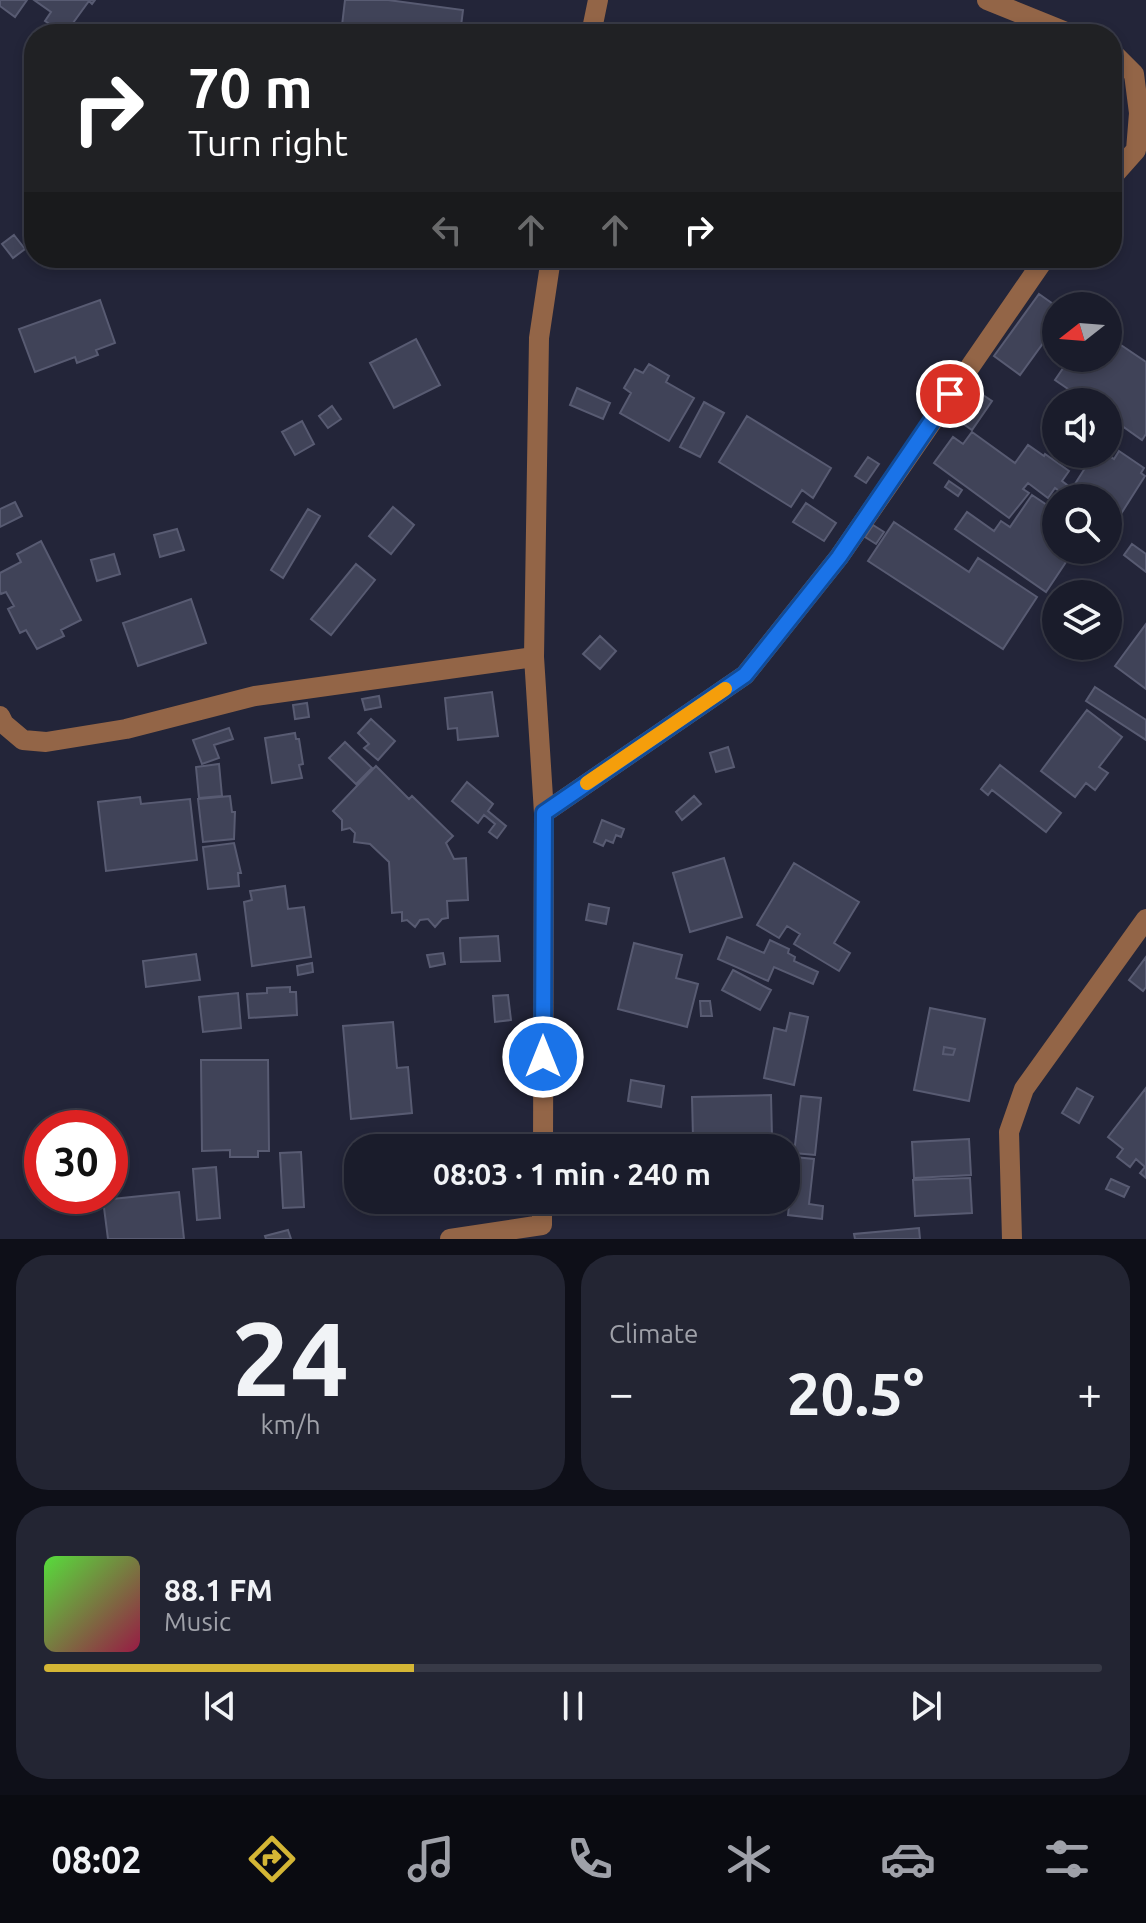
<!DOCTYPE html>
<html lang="en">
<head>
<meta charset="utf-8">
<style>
  body { margin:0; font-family:Ubuntu,sans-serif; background:#232533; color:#f1f3f6; height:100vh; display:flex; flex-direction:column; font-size:30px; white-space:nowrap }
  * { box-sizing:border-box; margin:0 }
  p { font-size:26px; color:#9fa1a9 }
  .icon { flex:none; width:44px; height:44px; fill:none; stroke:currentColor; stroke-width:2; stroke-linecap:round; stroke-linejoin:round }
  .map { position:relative; height:1239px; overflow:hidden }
  .panel { display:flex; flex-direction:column; gap:16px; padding:16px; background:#0e0f18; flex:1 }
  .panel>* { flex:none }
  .hud { position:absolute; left:24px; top:24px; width:1098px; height:244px; border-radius:32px; box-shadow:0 4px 12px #0003,0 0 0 2px #383a47; background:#202124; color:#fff; overflow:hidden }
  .needle { width:52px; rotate:253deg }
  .controls { position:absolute; left:1042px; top:292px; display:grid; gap:16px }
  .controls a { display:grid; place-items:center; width:80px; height:80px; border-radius:50%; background:#1a1c2b; box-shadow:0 4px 12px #0003,0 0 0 2px #383a47; font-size:40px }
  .speed { position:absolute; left:24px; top:1110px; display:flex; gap:16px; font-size:40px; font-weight:700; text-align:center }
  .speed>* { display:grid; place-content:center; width:104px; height:104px; border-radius:50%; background:#1a1c2b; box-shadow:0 4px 12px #0003,0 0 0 2px #383a47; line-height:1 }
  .speed .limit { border:12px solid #d22; background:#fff; color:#111 }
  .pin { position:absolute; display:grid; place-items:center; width:68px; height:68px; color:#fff; margin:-34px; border:4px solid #fff; border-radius:50%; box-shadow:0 2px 8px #0007 }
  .me { position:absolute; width:88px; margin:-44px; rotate:0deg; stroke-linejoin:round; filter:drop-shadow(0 0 6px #0008) }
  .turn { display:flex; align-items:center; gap:28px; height:168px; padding:0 32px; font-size:36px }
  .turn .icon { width:104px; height:104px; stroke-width:2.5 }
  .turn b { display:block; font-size:56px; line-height:68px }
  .lanes { display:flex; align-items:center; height:76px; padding:0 32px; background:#0003; justify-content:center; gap:40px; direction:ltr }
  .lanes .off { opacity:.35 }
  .big { font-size:60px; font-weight:700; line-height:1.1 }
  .panel .tile { flex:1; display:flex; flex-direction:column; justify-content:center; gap:12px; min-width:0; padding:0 28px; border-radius:32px; background:#232533 }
  .panel .dial { align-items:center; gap:0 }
  .dial b { font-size:104px; line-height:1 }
  .song { display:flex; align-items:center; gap:24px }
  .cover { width:96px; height:96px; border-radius:12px; background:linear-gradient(135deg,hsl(110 70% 55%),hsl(340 70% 35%)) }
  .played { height:8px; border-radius:4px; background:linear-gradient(90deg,#d4b635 35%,#383a47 35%) }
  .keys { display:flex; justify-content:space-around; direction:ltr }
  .heat { display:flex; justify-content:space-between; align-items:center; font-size:44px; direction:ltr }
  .panel .tiles { flex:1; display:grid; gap:16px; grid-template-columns:1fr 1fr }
  .tile:last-child { grid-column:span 2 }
  .trip { position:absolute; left:344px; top:1134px; width:456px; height:80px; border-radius:32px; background:#1a1c2b; box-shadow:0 4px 12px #0003,0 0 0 2px #383a47; font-weight:700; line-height:80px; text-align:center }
  .tab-bar { display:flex; height:128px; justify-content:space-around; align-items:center; background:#0a0b11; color:#9fa1a9 }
  .tab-bar .icon { width:56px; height:56px }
  .tab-bar .current { color:#d4b635 }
  .tab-bar b { font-size:36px; color:#f1f3f6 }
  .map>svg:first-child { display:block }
  .building { fill:#404358; stroke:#585b72; stroke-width:2 }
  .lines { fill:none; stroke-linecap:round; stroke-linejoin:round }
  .street { stroke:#936547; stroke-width:20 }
  .route-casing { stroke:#114b97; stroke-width:20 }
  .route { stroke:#1a73e8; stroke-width:14 }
  .slow { stroke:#f59e0b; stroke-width:14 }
</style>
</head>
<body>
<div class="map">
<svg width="1146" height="1239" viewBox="0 0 1146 1239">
  <rect width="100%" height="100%" fill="#232539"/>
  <path class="building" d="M0,0H27L15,17L0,6Z
    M34,0H95L92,4L89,1L65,34L45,21L51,12Z
    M345,0H388L463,10L460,34H341Z
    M14,235L25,249L13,258L2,244Z
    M1039,294L1056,306V343L1052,348L1044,342L1020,375L994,356Z
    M100,300L115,343L96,350L98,355L77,363L75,357L35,372L19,329Z
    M416,339L440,385L394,408L370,363Z
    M1112,339L1146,362V434L1142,440L1108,416V402H1087L1055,380L1070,358H1108V345Z
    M649,364L669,376L666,382L694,398L669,441L620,413L631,393L624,388L635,369L643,373Z
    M968,385L992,401L972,430L948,413Z
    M577,388L610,403L603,419L570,405Z
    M704,402L724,413L700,457L680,447Z
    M332,406L341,419L328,428L319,416Z
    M747,416L831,468L813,498L802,490L791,507L719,462Z
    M302,421L314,444L295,455L282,432Z
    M972,432L1015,463L1028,445L1044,456L1045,454L1069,471L1062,481L1075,491L1069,498L1055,488L1048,498L1028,483L1023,489L1029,493L1009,518L934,463L953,437L963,444Z
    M1119,451L1144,468L1141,473L1145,476L1119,517L1108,510V498H1089L1073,487L1094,454H1106L1114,459Z
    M868,457L879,464L866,483L855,476Z
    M949,481L962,490L958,496L945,487Z
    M1032,495L1056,511V519L1046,535L1056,542V550H1068L1072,553L1046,592L955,529L967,512L994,531L1001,521L1010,527Z
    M15,502L22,516L0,527V509Z
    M806,503L836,523L824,541L793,522Z
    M393,507L414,525L391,554L369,536Z
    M308,509L320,516L283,578L271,570Z
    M894,522L969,572L978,558L1037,597L1003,649L868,561Z
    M873,525L884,532L876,544L865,537Z
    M177,529L184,550L160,557L154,535Z
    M41,541L81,620L61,630L64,636L37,649L26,630L20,633L8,609L14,606L6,592L1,594L0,592V573L21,562L17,554Z
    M1132,544L1146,554V572L1124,555Z
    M114,554L120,574L97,581L91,560Z
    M356,564L375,580L331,635L311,619Z
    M191,599L206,643L138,666L123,623Z
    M1146,624V689L1115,666Z
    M600,636L616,651L600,669L583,654Z
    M1095,687L1146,720V740L1086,701Z
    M492,692L498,736L458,740L457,728L448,729L445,698Z
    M379,696L381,707L365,710L362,699Z
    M307,703L309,717L295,719L293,705Z
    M1087,710L1122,737L1099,767L1108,773L1095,790L1086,783L1075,797L1041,771Z
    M371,719L395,741L378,760L364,748L369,744L358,733Z
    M229,728L233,739L214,745L219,758L202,764L193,740Z
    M295,733L296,739H299L303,764L299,765L302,778L272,783L265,738Z
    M345,742L372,768L356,784L329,758Z
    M728,747L734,767L716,772L710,753Z
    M219,764L222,796L199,798L196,767Z
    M1000,765L1061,813L1046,832L992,790L988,795L981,789Z
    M376,766L409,799L412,796L453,836L446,843L454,859L466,858L468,900L447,901L448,918L442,919L435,927L428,919L420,920L415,927L407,920L402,921V912L392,913L389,862L370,844L354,842L355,833L350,828L342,830V820L333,811Z
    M467,782L493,804L488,811L506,826L497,838L489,832L495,824L484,815L478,823L452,801Z
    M230,796L232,812H235L234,839L203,842L198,799Z
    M694,796L701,804L682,820L676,812Z
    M140,797L141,804L190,799L197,860L106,871L98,802Z
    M602,820L624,829L621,837L616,835L613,843L606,840L603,846L594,842Z
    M234,843L241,873H238L239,886L208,889L203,847Z
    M724,858L742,917L690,932L673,873Z
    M794,863L859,902L834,943L850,953L839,971L794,944L800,934L787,926L779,938L757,925Z
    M285,886L288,909L304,907L311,957L252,966L244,902L252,900L250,891Z
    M589,904L609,908L606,924L586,920Z
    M498,936L500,961L461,962L460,938Z
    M727,937L764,953L770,940L789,949L788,953L795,957L794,961L818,972L813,984L774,967L768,981L718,959Z
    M634,943L682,955L676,978L698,984L687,1027L618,1009Z
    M443,953L445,964L430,967L427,955Z
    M196,954L200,980L146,987L143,961Z
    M1146,957V987L1143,991L1129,980Z
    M312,963L313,972L298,975L297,966Z
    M733,970L771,990L760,1010L722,990Z
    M290,987V992H296L297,1015L249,1018L247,994L267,993V988Z
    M238,993L241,1028L203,1032L199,997Z
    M508,995L511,1020L495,1022L493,996Z
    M700,1001H710L712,1016H701Z
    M930,1008L985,1019L969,1101L914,1090Z
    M790,1013L808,1017L794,1085L764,1078L774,1028L786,1031Z
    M393,1022L397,1068L408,1067L412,1113L351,1119L343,1026Z
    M944,1047L955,1049L953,1055L943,1054Z
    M201,1060H268L269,1151H258V1157H230V1150L202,1151Z
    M631,1080L664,1086L661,1107L628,1101Z
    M1077,1088L1093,1097L1079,1123L1062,1113Z
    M1146,1088V1178L1140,1173L1145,1167L1136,1159L1130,1167L1117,1157L1123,1149L1108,1137Z
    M771,1095L772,1137L693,1138L692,1097Z
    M801,1096L821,1098L815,1155L794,1153Z
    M969,1139L971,1175L914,1178L912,1142Z
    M301,1152L304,1207L283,1208L280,1153Z
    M794,1157L814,1159L809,1204L823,1206L822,1219L788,1215Z
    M216,1167L220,1218L197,1220L193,1169Z
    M970,1178L972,1213L915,1216L913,1180Z
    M1111,1179L1129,1187L1124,1197L1106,1189Z
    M179,1192L184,1239H108L103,1200Z
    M702,1200H754L755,1210L703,1213Z
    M919,1228L920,1239H855L854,1234Z
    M288,1230L291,1239H266L265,1236Z"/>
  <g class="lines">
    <path class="street" d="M987,0L1071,34
      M591,34L598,0
      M1112,52L1134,74L1139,113L1136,150L1112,177
      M0,716L4,724L23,740L46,742L126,729L255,696L534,657
      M544,813L745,675L839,557L1045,258
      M543,1148L544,813L534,657L539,338L551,258
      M450,1239L542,1225V1200
      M1012,1239L1009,1132L1024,1089L1146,919"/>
  </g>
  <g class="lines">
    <defs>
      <path id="route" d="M543,1057L544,813L745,675L839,557L950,394"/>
    </defs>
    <use href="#route" class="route-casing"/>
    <use href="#route" class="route"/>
    <path class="slow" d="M587,783L725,689"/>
  </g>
</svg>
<div class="controls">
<a><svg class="needle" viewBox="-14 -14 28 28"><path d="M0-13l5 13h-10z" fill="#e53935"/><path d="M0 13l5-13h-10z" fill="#9fa1a9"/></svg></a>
<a><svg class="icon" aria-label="sound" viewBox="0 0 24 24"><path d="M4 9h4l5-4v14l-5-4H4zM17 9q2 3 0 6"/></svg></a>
<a><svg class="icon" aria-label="search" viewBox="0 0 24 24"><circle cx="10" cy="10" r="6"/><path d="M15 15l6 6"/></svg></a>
<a><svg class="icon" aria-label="layers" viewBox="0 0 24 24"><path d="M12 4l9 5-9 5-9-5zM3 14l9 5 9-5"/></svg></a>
</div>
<div class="speed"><div class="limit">30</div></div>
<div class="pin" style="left:950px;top:394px;background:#d93025"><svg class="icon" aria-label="arrive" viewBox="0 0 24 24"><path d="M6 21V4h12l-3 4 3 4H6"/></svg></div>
<svg class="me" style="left:543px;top:1057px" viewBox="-20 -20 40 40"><circle r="17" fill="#1a73e8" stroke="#fff" stroke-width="3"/><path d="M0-11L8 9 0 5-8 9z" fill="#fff"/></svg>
<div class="trip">08:03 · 1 min · 240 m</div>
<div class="hud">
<div class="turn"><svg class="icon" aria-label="right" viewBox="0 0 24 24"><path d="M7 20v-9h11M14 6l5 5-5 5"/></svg><div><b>70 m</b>Turn right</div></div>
<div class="lanes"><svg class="icon off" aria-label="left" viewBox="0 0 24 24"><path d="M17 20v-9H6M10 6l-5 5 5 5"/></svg><svg class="icon off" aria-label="ahead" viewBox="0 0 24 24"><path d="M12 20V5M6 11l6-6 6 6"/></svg><svg class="icon off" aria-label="ahead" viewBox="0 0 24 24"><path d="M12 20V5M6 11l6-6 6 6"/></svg><svg class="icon" aria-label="right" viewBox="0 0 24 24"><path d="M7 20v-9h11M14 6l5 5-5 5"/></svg></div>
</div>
</div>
<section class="panel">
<div class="tiles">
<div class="tile dial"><b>24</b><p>km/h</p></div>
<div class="tile"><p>Climate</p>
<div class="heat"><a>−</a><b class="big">20.5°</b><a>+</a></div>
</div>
<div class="tile">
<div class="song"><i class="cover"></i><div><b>88.1 FM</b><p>Music</p></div></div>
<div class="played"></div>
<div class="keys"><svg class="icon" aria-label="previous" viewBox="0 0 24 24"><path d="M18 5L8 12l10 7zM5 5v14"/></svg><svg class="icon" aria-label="pause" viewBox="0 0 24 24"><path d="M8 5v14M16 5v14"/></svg><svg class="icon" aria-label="next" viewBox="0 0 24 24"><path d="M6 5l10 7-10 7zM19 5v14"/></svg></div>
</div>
</div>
</section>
<nav class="tab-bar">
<b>08:02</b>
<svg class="icon current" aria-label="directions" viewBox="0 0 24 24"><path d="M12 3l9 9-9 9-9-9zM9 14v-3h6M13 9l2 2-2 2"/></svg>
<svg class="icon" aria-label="music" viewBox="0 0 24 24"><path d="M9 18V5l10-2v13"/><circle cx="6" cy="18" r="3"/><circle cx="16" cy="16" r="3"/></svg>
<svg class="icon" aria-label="phone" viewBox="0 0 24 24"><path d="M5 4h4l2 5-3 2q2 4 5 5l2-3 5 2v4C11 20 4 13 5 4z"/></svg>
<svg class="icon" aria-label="climate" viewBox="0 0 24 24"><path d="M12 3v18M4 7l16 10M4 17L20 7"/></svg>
<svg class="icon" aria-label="car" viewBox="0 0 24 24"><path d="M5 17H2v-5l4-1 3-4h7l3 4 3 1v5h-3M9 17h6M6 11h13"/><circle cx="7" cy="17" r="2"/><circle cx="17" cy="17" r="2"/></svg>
<svg class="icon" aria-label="filters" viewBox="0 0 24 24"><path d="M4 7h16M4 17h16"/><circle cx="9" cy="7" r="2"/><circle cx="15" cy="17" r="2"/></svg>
</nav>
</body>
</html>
